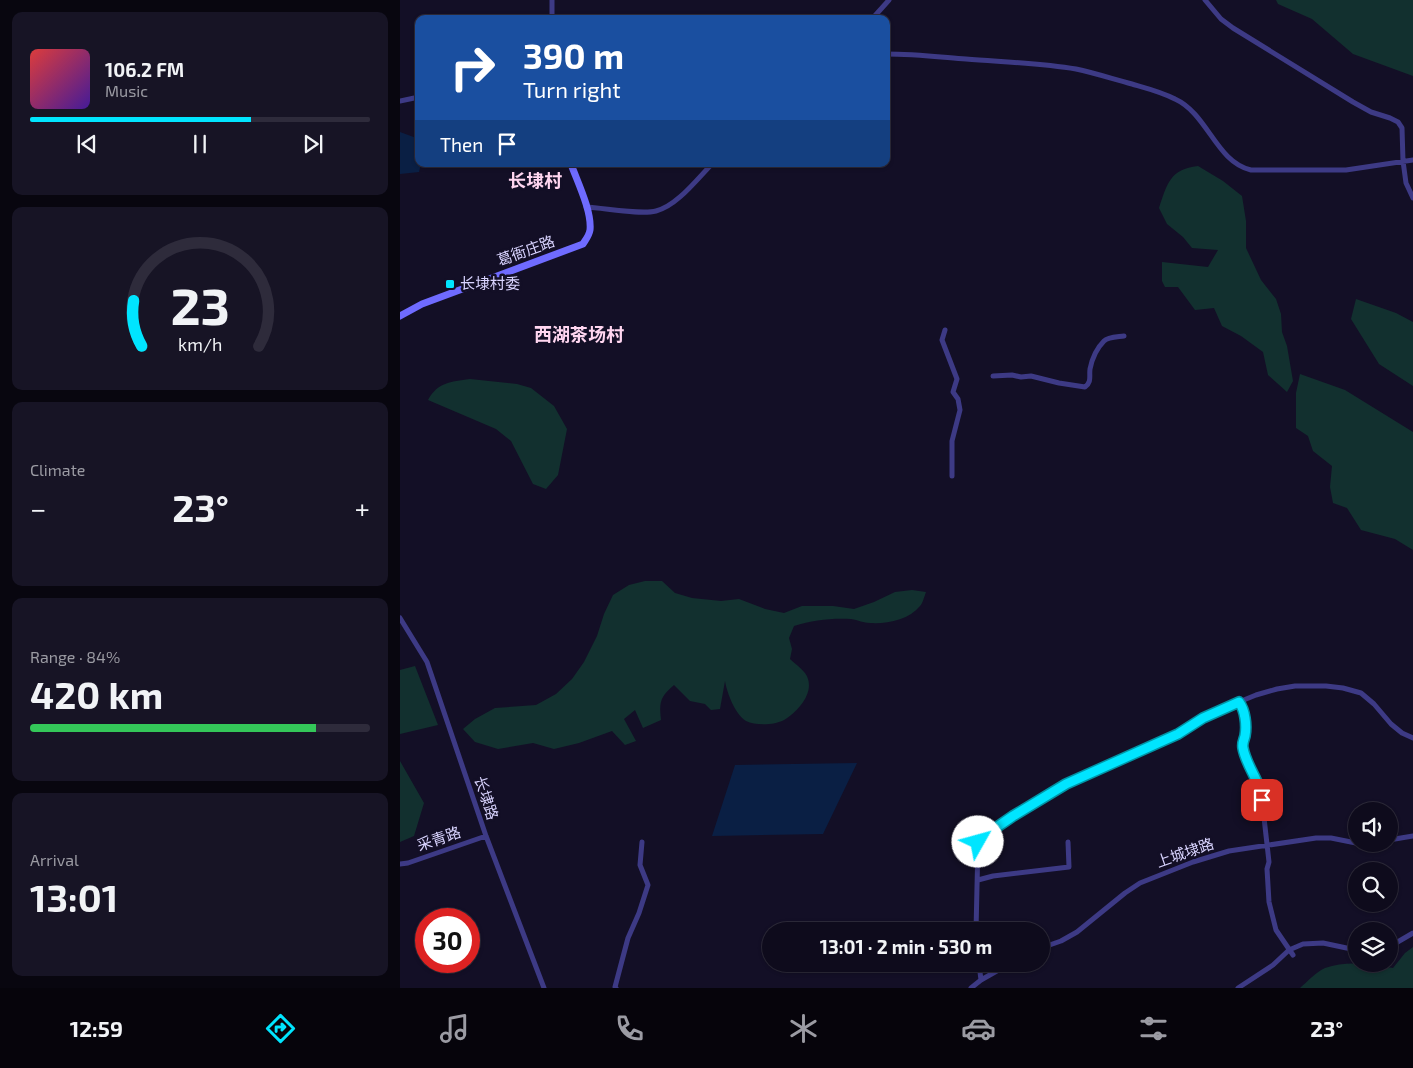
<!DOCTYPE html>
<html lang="en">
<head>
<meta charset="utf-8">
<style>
  body { margin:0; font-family:"Exo 2","Noto Sans SC",sans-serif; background:#171425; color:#f1f3f6; height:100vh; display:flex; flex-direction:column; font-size:19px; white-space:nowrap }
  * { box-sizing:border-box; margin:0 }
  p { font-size:16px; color:#9b9ba3 }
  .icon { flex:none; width:28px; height:28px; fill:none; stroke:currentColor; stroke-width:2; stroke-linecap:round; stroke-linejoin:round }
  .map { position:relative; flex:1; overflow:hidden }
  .side { display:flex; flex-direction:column; gap:12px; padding:12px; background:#08060f; width:400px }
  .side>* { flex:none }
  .banner { position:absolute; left:15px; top:15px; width:475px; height:152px; border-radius:10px; box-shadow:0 1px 4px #0004,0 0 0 1px #2e2b3b; background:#1a4fa0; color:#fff; overflow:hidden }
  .buttons { position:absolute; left:948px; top:802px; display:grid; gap:10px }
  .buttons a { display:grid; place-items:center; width:50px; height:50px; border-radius:50%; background:#0e0b1c; box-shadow:0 1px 4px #0004,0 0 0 1px #2e2b3b; font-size:25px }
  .speed { position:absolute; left:15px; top:908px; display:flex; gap:10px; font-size:25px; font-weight:700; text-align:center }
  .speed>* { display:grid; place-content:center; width:65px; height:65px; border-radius:50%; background:#0e0b1c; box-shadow:0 1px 4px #0004,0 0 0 1px #2e2b3b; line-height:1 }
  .speed .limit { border:8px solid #d22; background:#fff; color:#111 }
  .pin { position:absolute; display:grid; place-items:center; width:42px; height:42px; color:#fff; margin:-21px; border-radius:10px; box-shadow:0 2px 8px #0006 }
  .me { position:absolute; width:55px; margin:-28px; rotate:52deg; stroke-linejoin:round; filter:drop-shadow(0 0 4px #0008) }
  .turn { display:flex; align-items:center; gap:18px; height:105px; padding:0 25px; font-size:22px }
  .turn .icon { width:65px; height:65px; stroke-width:2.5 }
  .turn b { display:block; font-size:35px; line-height:42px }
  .then { display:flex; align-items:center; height:48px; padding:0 25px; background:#0003; gap:10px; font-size:19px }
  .big { font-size:38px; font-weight:700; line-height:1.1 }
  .side .tile { flex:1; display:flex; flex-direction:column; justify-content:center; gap:8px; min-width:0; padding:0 18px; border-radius:10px; background:#171425 }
  .side .dial { align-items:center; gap:0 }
  .dial svg { height:130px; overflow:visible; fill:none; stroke:#2e2b3b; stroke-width:7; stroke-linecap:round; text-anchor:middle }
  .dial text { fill:#f1f3f6; stroke:none }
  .song { display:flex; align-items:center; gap:15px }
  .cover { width:60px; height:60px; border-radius:8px; background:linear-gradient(135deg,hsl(0 70% 55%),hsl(260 70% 35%)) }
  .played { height:5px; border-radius:2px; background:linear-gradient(90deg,#00e5ff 65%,#2e2b3b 65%) }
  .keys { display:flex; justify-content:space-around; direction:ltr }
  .heat { display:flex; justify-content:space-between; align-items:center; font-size:28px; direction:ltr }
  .charge { height:8px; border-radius:4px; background:linear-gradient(90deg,#34c759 84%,#2e2b3b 0) }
  .trip { position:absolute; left:362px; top:922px; width:288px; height:50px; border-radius:25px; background:#0e0b1c; box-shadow:0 1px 4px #0004,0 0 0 1px #2e2b3b; font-weight:700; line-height:50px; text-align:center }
  .tabs { display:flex; height:80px; justify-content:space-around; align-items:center; background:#06040b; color:#9b9ba3 }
  .tabs .icon { width:35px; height:35px }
  .tabs .on { color:#00e5ff }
  .tabs b { font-size:22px; color:#f1f3f6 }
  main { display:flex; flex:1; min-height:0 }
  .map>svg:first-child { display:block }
  .green { fill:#12302f }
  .water { fill:#0a1f44 }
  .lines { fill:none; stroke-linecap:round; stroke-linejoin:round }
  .street { stroke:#3d3a85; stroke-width:5 }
  .secondary { stroke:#6f6bff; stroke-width:7 }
  .route-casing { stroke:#0095a6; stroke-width:12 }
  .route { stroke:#00e5ff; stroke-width:9 }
  .poi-dot { fill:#00e5ff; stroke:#130f26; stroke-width:2 }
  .labels { text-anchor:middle; stroke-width:5; stroke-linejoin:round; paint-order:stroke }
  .street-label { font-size:15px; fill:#d9d4ff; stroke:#130f26 }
  .poi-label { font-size:15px; fill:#d9d4ff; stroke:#130f26; text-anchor:start }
  .quarter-label { font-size:18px; font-weight:bold; fill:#ffd6f0; stroke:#130f26 }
</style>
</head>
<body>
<main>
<section class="side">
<div class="tile">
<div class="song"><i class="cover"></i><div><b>106.2 FM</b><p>Music</p></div></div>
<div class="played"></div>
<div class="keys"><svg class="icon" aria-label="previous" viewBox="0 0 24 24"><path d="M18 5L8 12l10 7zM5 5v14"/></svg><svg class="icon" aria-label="pause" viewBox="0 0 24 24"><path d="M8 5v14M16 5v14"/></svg><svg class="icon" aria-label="next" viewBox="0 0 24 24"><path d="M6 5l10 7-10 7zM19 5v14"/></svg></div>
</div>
<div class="tile dial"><svg viewBox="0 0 100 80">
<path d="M14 69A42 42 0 1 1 86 69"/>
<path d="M14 69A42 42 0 0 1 9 41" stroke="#00e5ff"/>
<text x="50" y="56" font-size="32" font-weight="700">23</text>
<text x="50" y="72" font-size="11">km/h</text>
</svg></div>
<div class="tile"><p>Climate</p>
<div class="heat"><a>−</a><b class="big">23°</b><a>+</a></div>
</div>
<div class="tile"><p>Range · 84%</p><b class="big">420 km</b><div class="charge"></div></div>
<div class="tile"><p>Arrival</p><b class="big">13:01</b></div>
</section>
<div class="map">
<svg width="1013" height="988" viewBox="0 0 1013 988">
  <rect width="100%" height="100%" fill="#130f26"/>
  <path class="green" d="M876,0H1013V76L953,54L912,19L878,4Z
    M798,166L823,181L842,196L846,221V248L861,280L876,299L881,314L882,332L887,346L893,381L887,392L868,375L863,352L841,336L822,326L814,308L795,310L778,287H765L762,281V262L808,267L818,250L792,248L783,237L767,224L759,208C767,184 770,169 798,166Z
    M956,299L996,313L1013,322V386L979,364L951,319Z
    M900,374L945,390L1013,432V550L995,539L961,530L947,508L933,503L930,487L932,466L913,451L908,436L896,428V393Z
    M70,379L117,384L131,388L154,406L167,429L158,475L146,489L133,484L111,441L96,429L28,400C38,382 50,382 70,379Z
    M245,581H262L275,593L292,598L321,601L339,599L365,609L384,613L402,606H433L454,609L474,602L495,592L512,590L526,592C524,597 523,603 520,606C509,620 487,624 470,623C464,623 458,620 451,619C431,618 413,620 394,626L389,638L392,649L390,659C396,665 406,671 408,679C413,695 397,712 384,720C375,725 356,726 346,721C335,714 327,693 325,681L320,709L311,710L305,704L290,701L274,685C260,697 259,702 261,720L243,728L235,710L224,719L236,741L225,745L212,731L179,743L154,749L133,743L98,749L75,742L63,729L75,719L95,708L136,705L156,694L172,679L184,662L197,636L204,614L213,595L229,585Z
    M15,666L38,725L0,734V670Z
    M0,761L24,803L14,836L0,842Z
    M1013,947V988H900C907,982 916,972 925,968C947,960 971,964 993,968L1005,953Z"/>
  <path class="water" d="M0,132L19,139V164H21L19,172L0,174Z
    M457,763L423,834L312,836L335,765Z"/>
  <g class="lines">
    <path class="street" d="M152,0V19
      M805,0L821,19L833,28L953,102L971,112L990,118L998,122L1002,128L1003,161L1006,183L1013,198
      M472,19L489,0
      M486,54C513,54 540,57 566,59C603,62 640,63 676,69C695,73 713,79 732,84C746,88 762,92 775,99C808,114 816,162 851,170H946L1013,160
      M0,101L19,97
      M186,207C205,208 240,215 256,211C277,206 298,178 312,164
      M545,330L542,340L557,379L553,392L558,399L560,410L552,441V476
      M593,376L612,375L621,377L631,376L659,383L685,387C692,382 689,376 690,369C692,359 697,348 704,341C708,337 718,337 724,336
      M0,618L27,662L86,836L144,988
      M839,702L843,707L845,724L846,735L843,748L854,778L861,791L869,862L867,869L869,902L876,930L893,955
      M989,840L1013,836
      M0,864L8,863L86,836
      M578,880L593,876L669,867L668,842
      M576,931L578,843L584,836L643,796L666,784L778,734L817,711L856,695L877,689L895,686H926L943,688L961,693L974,704L991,724L1002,733L1013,738
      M989,947L1013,933
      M641,948L661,941L677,932L725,893L740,883L793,862L829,851L916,838H931L956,843
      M579,964L581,980
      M216,988L215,987L228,938L239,913L248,885L240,865L242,842
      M571,988L581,980L609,964
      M838,988L873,965L889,950L903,944L923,943L956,950"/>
    <path class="secondary" d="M0,316L22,304L183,244C186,239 189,236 190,230C192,211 177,181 171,164"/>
  </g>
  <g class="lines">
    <defs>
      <path id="route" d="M578,842L584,836L613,816L666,784L778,734L803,718L839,702C845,710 847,725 845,736C844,740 842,743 843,748C846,766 861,782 862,800"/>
    </defs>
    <use href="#route" class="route-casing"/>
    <use href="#route" class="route"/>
  </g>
  <rect class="poi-dot" x="45" y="279" width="10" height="10" rx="2.5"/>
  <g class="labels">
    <g class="street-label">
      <text transform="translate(126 251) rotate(-20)" y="5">葛衙庄路</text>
      <text transform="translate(86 798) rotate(72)" y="5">长埭路</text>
      <text transform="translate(39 839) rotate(-19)" y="5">采青路</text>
      <text transform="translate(785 853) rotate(-19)" y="5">上城埭路</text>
    </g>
    <g class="poi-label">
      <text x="60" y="289">长埭村委</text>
    </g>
    <g class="quarter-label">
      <text x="135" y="187">长埭村</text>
      <text x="179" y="341">西湖茶场村</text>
    </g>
  </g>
</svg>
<div class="buttons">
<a><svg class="icon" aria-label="sound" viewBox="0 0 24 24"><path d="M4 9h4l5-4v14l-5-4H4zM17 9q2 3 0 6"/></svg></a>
<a><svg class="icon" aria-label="search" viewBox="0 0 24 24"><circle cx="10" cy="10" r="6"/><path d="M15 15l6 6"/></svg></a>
<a><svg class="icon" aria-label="layers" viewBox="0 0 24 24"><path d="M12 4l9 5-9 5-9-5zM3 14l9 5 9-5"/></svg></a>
</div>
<div class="speed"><div class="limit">30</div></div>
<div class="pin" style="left:862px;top:800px;background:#d93025"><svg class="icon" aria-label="arrive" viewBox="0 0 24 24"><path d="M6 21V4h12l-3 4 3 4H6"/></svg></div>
<svg class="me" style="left:578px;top:842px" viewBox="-20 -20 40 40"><circle r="19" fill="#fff"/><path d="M0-13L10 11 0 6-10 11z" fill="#00e5ff"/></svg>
<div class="trip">13:01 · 2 min · 530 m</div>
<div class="banner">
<div class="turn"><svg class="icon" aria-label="right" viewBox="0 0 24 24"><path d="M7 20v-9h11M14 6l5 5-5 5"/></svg><div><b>390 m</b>Turn right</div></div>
<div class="then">Then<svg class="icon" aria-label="arrive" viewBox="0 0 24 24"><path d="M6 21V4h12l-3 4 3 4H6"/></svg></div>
</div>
</div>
</main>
<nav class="tabs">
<b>12:59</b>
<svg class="icon on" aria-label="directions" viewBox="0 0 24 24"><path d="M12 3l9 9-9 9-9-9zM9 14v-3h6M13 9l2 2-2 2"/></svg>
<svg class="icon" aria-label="music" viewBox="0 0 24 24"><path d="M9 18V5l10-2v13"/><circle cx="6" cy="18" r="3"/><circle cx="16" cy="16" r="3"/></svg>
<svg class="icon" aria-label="phone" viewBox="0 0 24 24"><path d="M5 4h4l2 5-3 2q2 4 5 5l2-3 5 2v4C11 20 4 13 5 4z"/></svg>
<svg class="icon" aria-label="climate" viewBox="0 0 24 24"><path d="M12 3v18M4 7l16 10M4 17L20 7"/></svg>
<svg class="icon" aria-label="car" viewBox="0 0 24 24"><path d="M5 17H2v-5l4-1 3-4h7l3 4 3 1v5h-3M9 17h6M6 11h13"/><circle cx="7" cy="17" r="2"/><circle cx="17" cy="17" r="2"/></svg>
<svg class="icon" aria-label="filters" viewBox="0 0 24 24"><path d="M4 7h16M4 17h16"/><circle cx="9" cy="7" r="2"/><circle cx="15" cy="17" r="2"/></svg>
<b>23°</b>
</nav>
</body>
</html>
